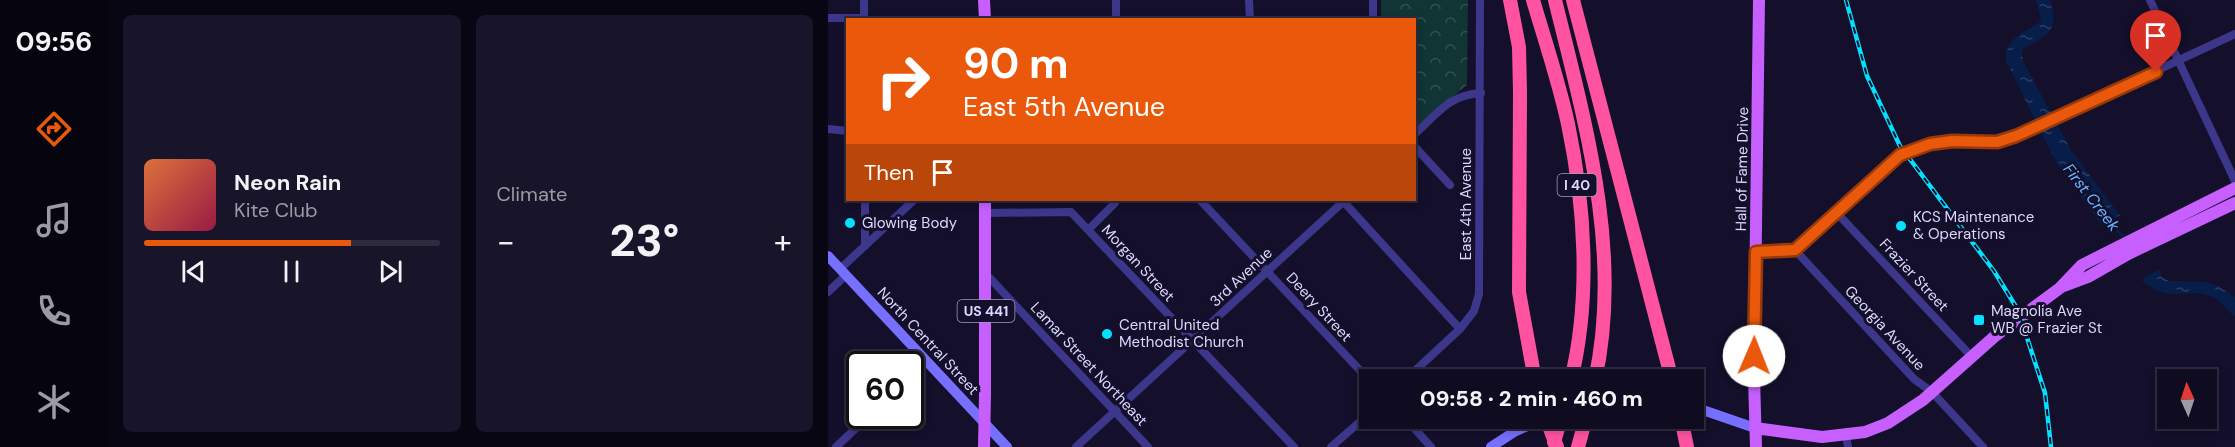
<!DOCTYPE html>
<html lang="en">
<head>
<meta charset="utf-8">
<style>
  body { margin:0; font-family:"DM Sans",sans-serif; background:#181429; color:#f1f3f6; height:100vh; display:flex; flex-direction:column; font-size:22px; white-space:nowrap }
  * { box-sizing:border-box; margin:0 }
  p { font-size:20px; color:#9b9ba5 }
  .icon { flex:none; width:33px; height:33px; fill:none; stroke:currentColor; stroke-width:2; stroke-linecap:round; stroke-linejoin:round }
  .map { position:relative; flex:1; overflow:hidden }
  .sheet { display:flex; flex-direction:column; gap:15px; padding:15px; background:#080612; width:720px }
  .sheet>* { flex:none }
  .hud { position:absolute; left:18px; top:18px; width:570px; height:183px; border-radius:0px; box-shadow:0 3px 9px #0003,0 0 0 2px #2f2b3e; background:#ea580c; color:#fff; overflow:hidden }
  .needle { width:39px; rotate:357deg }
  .tools { position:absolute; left:1329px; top:369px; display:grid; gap:12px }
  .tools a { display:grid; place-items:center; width:60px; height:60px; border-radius:0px; background:#0f0b20; box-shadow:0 3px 9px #0003,0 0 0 2px #2f2b3e; font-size:30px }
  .speed { position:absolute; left:18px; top:351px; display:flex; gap:12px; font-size:30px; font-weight:700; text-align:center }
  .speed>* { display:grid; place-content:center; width:78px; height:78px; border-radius:50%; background:#0f0b20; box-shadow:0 3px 9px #0003,0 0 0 2px #2f2b3e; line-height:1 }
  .speed .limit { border:3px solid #111; border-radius:9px; background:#fff; color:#111 }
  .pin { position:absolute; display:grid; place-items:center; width:51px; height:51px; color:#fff; margin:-62px -26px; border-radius:50% 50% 50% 0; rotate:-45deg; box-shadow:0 0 6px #0007 }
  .pin .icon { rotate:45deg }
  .me { position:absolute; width:66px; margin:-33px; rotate:1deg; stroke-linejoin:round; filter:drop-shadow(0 0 4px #0008) }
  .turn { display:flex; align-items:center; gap:21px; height:126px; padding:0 18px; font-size:27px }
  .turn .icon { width:78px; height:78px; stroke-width:2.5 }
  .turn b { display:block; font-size:42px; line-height:51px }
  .then { display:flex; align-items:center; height:57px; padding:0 18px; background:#0003; gap:12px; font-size:22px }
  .big { font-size:45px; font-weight:800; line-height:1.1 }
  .sheet .widget { flex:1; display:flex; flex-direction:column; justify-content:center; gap:9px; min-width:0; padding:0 21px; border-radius:9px; background:#181429 }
  .song { display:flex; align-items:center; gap:18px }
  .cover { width:72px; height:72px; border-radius:9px; background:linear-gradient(135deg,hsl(20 70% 55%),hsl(340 70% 35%)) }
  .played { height:6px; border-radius:3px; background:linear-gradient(90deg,#ea580c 70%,#2f2b3e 70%) }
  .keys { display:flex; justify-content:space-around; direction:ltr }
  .heat { display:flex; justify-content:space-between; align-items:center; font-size:33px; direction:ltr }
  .sheet .tiles { flex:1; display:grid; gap:15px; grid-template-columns:repeat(2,1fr) }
  .trip { position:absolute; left:531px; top:369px; width:345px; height:60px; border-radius:0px; background:#0f0b20; box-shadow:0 3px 9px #0003,0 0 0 2px #2f2b3e; font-weight:800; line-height:60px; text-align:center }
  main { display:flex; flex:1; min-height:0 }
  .dock { display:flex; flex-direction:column; width:108px; justify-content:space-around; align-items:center; background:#06040d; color:#9b9ba5 }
  .dock .icon { width:42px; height:42px }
  .dock .on { color:#ea580c }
  .dock b { font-size:27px; color:#f1f3f6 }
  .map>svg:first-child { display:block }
  .park { fill:url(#park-crowns) }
  .water { fill:url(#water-ripples) }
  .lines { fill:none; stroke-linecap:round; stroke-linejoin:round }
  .stream { stroke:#081e4a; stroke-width:2 }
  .street { stroke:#3d378b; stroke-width:8 }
  .secondary { stroke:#766fff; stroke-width:10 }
  .primary { stroke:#c75fff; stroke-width:12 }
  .highway { stroke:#ff53a1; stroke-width:14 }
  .rail-casing { stroke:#04e0ff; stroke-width:4.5 }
  .rail { stroke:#140f2a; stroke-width:2; stroke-dasharray:7; stroke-linecap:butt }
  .route-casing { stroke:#983908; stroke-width:15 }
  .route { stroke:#ea580c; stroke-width:10 }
  .poi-dot { fill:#04e0ff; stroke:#140f2a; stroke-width:2 }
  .labels { text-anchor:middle; stroke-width:6; stroke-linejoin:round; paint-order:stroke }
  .shield { fill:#140f2a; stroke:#a19cbf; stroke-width:1.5 }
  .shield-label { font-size:14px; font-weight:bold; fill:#ddd8ff }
  .street-label { font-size:15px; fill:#ddd8ff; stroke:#140f2a }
  .poi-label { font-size:15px; fill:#ddd8ff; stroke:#140f2a; text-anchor:start }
  .water-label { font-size:16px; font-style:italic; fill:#66b4ff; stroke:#140f2a }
</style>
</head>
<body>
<main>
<nav class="dock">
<b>09:56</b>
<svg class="icon on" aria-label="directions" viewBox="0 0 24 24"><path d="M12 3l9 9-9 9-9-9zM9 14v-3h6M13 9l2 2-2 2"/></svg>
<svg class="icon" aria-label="music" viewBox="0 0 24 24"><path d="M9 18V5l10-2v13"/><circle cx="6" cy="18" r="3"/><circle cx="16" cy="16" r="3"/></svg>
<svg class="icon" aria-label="phone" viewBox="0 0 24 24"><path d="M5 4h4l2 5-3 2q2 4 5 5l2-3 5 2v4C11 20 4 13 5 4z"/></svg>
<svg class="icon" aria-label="climate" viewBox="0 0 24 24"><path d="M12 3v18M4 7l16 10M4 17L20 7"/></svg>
</nav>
<section class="sheet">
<div class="tiles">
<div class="widget">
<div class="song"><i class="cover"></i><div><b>Neon Rain</b><p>Kite Club</p></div></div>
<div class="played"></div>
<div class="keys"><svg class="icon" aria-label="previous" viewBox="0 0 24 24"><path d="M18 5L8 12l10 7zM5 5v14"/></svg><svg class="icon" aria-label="pause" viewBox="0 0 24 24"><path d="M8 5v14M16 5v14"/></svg><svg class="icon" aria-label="next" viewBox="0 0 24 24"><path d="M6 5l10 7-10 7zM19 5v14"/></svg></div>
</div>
<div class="widget"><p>Climate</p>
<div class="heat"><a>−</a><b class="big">23°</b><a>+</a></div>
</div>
</div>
</section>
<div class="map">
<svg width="1407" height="447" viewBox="0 0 1407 447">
  <defs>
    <pattern id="park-crowns" width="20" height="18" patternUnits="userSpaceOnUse" patternTransform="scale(1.5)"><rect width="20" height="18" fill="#113434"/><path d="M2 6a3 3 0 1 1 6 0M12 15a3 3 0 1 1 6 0" fill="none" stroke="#335152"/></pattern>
    <pattern id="water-ripples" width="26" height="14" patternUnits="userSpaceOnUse" patternTransform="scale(1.5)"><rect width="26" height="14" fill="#081e4a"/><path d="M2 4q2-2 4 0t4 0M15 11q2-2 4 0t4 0" fill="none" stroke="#2c3e65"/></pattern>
  </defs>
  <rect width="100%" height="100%" fill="#140f2a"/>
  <path class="park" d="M553,0H640L639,85L587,128L586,20H553Z"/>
  <path class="water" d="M1208,0H1222C1232,31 1220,35 1195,49L1194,55L1196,63L1243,150L1292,216L1273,225L1228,162L1178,61C1176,39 1196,33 1211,23L1213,19Z
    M1331,270L1334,277L1341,281L1377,282L1390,286L1407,297V317C1400,311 1391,298 1382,296C1354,287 1345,304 1315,282V278Z"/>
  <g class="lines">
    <path class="stream" d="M1279,219L1297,239"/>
    <path class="street" d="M36,0V20
      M421,0L422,20
      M1322,0L1407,181
      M0,18H36
      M288,20V0
      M545,20V0
      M0,129L20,131
      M586,135C609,114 620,95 653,93
      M586,146L622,185
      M37,200V246
      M372,200L542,381
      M514,200L632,329
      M1008,212L1143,356
      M157,213L243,212L466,447
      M260,230L287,203V200
      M967,250L1086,379L1104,392L1155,447
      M928,252L967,250L1072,155L1102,144L1124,141L1169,142L1188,136L1407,34
      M12,269L86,200
      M158,274L320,447
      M0,292L18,275
      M82,376L99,361
      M577,380L632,329L646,311L651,294L652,0
      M577,418L603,447
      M1018,435L1020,447
      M8,447L41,416
      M248,447L517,200
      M503,447L542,413"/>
    <path class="secondary" d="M0,256L179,447
      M866,407L927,428
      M663,447L686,432L717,418"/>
    <path class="primary" d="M156,0L157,20
      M1236,286L1260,277L1300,254L1407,203
      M927,428L994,437L1037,432L1060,423L1095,400L1166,337L1232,288L1254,265L1407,188
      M156,447L157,395V200
      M928,447L926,377L931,0"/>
    <path class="highway" d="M682,0L691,47L692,92L691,292L707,380
      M705,0C717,41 731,82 740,124C757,205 763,299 743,380
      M727,0C757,122 795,253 767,380
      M745,0L844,380
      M718,418L729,447
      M853,418L859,447
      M726,442L733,418
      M750,447L758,418"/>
    <defs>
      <path id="rail" d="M1018,0L1039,76L1072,146L1166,271L1190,310L1217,393L1223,447"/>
    </defs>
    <use href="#rail" class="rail-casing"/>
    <use href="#rail" class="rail"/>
  </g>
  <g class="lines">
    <defs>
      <path id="route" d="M926,356L928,252L967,250L1072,155L1102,144L1124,141L1169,142L1188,136L1328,72"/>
    </defs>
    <use href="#route" class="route-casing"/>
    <use href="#route" class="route"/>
  </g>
  <g class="poi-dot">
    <circle cx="22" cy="223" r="6"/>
    <circle cx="1073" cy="226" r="6"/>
    <rect x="1145" y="314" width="12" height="12" rx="3"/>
    <circle cx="279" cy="334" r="6"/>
  </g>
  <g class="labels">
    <g class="shield">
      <rect x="729.5" y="174" width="39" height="22" rx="4.5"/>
      <rect x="129.5" y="300" width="57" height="22" rx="4.5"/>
    </g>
    <g class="shield-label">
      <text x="749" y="190">I 40</text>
      <text x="158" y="316">US 441</text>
    </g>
    <g class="street-label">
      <text transform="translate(914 169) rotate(-89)" y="5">Hall of Fame Drive</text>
      <text transform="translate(638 204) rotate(-90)" y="5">East 4th Avenue</text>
      <text transform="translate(310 263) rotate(47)" y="5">Morgan Street</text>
      <text transform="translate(1086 275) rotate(47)" y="5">Frazier Street</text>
      <text transform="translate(413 277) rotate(-43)" y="5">3rd Avenue</text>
      <text transform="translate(491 307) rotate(47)" y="5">Deery Street</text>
      <text transform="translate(1057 328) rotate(47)" y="5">Georgia Avenue</text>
      <text transform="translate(100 341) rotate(47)" y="5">North Central Street</text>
      <text transform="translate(261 364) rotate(47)" y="5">Lamar Street Northeast</text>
    </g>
    <g class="poi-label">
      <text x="1085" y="222">KCS Maintenance<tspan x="1085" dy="17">&amp; Operations</tspan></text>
      <text x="34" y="228">Glowing Body</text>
      <text x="1163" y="316">Magnolia Ave<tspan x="1163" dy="17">WB @ Frazier St</tspan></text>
      <text x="291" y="330">Central United<tspan x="291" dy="17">Methodist Church</tspan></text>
    </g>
    <g class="water-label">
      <text transform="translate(1264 197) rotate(52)" y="6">First Creek</text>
    </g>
  </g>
</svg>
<div class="tools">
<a><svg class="needle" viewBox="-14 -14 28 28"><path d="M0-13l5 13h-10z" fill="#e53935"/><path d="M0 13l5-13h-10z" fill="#9b9ba5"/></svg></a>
</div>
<div class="speed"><div class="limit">60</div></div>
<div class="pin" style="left:1328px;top:72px;background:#d93025"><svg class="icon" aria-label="arrive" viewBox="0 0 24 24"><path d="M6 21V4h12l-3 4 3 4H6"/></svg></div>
<svg class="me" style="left:926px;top:356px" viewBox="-20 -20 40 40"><circle r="19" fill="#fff"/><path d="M0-13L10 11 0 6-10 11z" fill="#ea580c"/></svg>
<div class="trip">09:58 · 2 min · 460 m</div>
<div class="hud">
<div class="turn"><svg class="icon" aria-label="right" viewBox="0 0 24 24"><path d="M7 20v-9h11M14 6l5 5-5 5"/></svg><div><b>90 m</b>East 5th Avenue</div></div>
<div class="then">Then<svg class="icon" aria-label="arrive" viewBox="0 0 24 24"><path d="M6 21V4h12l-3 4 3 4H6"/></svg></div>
</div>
</div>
</main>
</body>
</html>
